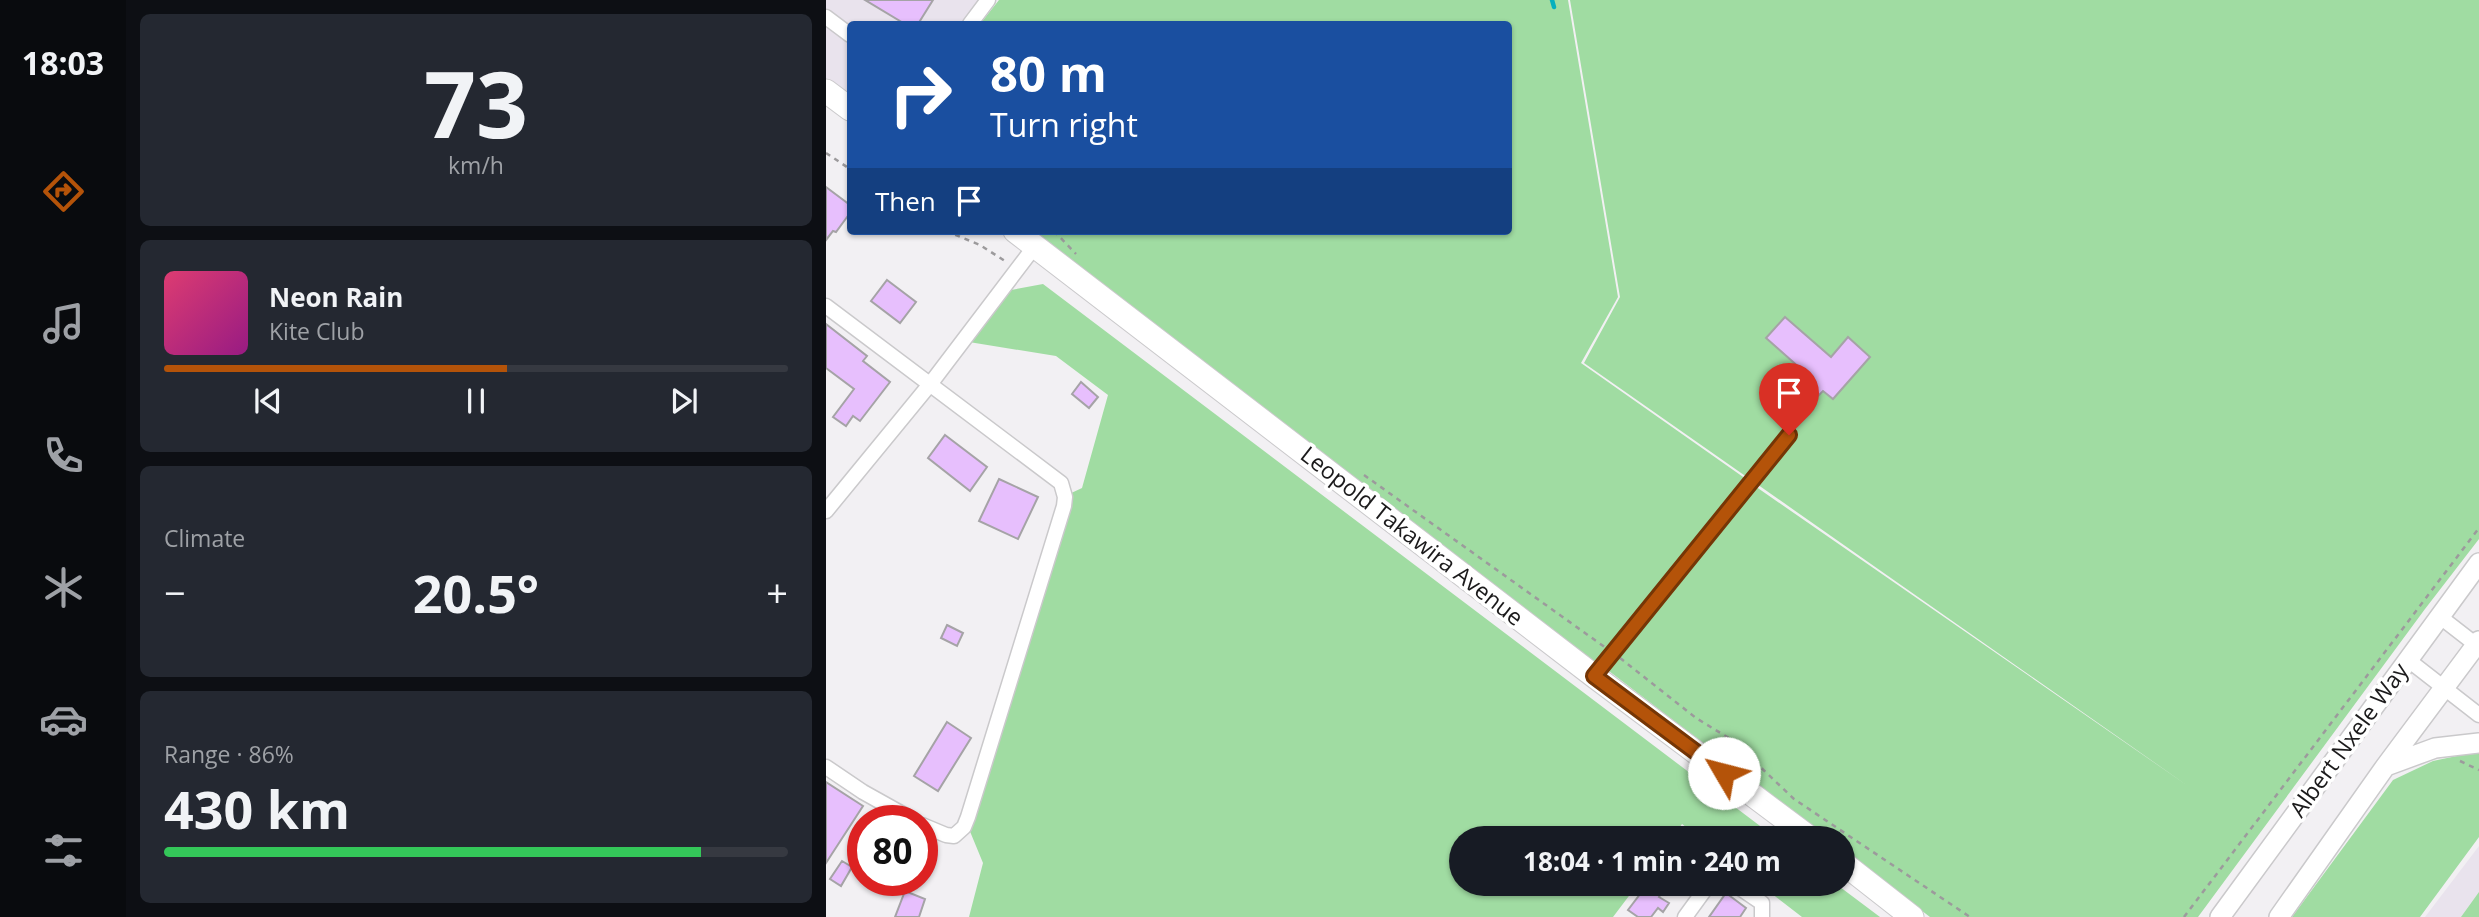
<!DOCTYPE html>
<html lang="en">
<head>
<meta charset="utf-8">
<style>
  body { margin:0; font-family:"Open Sans",sans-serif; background:#242831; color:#f1f3f6; height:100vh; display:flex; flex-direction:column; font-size:26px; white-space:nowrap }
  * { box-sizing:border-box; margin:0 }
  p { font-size:23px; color:#9ea1a6 }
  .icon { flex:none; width:38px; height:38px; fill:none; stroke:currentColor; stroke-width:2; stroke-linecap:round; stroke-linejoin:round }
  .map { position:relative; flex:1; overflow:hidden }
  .sheet { display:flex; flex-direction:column; gap:14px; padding:14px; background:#0d0f14; width:700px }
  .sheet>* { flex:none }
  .banner { position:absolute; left:21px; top:21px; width:665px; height:214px; border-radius:7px; box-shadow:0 2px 5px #0004; background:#1a4fa0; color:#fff; overflow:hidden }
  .speed { position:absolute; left:21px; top:805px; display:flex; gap:14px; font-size:35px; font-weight:700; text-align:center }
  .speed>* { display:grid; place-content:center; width:91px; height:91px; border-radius:50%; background:#171b24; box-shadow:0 2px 5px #0004; line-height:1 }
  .speed .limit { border:10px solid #d22; background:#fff; color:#111 }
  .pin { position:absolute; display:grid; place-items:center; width:60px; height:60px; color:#fff; margin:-72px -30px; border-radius:50% 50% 50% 0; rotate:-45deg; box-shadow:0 0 7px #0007 }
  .pin .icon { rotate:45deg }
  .me { position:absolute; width:77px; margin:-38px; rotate:307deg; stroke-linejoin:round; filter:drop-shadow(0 0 5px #0008) }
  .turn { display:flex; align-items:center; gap:24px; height:147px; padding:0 28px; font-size:32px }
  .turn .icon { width:91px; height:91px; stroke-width:2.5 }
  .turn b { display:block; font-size:49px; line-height:60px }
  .then { display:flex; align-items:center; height:66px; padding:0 28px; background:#0003; gap:14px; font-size:26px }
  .big { font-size:52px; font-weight:700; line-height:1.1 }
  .sheet .tile { flex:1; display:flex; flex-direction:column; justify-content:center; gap:10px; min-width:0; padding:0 24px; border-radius:10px; background:#242831 }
  .sheet .dial { align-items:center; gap:0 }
  .dial b { font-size:91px; line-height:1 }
  .song { display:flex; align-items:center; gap:21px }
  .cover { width:84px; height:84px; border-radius:10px; background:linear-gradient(135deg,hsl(340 70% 55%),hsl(310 70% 35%)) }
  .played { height:7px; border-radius:4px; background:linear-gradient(90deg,#b45309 55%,#363941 55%) }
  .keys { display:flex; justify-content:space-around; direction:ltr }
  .heat { display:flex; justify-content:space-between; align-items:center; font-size:38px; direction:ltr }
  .charge { height:10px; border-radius:5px; background:linear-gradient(90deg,#34c759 86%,#363941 0) }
  .trip { position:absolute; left:623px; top:826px; width:406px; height:70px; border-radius:35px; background:#171b24; box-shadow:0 2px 5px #0004; font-weight:700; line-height:70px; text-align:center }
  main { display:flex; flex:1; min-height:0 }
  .tab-bar { display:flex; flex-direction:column; width:126px; justify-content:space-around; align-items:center; background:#090b0e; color:#9ea1a6 }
  .tab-bar .icon { width:49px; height:49px }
  .tab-bar .on { color:#b45309 }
  .tab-bar b { font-size:32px; color:#f1f3f6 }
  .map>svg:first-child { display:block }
  .built { fill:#e9e3ed }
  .green { fill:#a0dca2 }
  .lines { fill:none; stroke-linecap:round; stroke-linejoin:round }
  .stream { stroke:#05b0be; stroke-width:4.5 }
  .building { fill:#e7bffd; stroke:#a5a3a6; stroke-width:2 }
  .service-casing { stroke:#cac9cb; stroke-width:10 }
  .minor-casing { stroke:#cac9cb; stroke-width:17 }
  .secondary-casing { stroke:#cac9cb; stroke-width:22 }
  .trunk-casing { stroke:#cac9cb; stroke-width:25 }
  .path { stroke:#9c9a9c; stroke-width:2.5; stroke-dasharray:5 5; stroke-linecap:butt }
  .service { stroke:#fff; stroke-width:7 }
  .minor { stroke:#fff; stroke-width:14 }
  .secondary { stroke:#fff; stroke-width:19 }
  .trunk { stroke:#fff; stroke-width:23 }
  .route-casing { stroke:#753606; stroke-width:18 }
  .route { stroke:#b45309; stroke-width:12 }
  .labels { text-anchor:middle; stroke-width:7; stroke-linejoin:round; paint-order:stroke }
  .street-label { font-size:23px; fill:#1b1a1b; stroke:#fff }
</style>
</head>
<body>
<main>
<nav class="tab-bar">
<b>18:03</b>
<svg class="icon on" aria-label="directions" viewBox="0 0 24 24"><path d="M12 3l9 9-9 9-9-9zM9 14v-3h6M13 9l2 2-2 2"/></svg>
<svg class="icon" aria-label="music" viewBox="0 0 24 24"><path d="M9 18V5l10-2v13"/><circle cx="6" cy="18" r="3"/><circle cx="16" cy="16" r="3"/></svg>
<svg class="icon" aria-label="phone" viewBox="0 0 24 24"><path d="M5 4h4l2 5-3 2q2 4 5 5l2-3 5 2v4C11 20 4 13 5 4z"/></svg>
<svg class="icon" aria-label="climate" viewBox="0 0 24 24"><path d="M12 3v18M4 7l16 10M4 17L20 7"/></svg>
<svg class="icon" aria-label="car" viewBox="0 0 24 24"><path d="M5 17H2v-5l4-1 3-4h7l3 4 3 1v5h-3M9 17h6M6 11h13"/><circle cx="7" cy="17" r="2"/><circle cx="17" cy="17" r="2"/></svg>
<svg class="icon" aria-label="filters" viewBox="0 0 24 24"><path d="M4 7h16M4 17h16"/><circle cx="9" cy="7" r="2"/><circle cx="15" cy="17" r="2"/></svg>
</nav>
<section class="sheet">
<div class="tile dial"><b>73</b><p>km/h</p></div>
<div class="tile">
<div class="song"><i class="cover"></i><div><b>Neon Rain</b><p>Kite Club</p></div></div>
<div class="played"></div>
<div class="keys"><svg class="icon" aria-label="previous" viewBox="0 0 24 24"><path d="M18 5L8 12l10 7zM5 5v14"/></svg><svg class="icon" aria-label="pause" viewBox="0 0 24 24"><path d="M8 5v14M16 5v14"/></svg><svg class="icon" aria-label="next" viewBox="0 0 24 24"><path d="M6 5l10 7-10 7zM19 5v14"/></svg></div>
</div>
<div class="tile"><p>Climate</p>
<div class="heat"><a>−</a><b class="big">20.5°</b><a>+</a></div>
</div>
<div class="tile"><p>Range · 86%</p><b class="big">430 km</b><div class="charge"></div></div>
</section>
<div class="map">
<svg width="1653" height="917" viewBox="0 0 1653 917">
  <rect width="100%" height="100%" fill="#f2f0f3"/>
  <path class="built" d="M0,0H154L135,24H24V105L0,86Z
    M1653,846V917H1599Z"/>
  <path class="green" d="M173,0H742L792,297L755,363L920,479L771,664L200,231H682V24H154Z
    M744,0H1653V539L1599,609L1372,917H1104L1017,850V838H1001L779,668L926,484L1362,786L758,363L794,297Z
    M217,284L950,838H874L856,824L846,838H635V884H812L787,917H143L157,863L143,829L241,495L256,488L282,395L230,356L143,342L185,290Z
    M1640,754H1653V837L1594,917H1466L1567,780L1607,761Z
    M933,884H1010L1054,917H976Z
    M1653,892V917H1635Z"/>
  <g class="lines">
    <path class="stream" d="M726,0L728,7"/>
  </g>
  <path class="building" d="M39,0H107L92,24H79Z
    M0,187L24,205V213L10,232L7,231L0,240Z
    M61,280L90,302L74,323L45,301Z
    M959,317L1005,357L1022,337L1044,357L1007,399L997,391L988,400L964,379L974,368L940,338Z
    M0,324L41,356L37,361L64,382L34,421L27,416L20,426L7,417L28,389L0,368Z
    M255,382L272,397L263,408L246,394Z
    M119,435L161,467L144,491L102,458Z
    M173,479L212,497L192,539L153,521Z
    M121,625L137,633L131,646L115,638Z
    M121,722L145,738L112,791L88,776Z
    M0,782L37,806L0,863Z
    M16,861L26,867L15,886L4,879Z
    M832,887L837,891L833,897L843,903L837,912L832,908L825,917H812L802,910L818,889Z
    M79,891L99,899L93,917H69Z
    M900,893L920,908L914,917H883Z"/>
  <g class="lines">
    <defs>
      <path id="service" d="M770,674L963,435"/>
      <path id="minor" d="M0,17L24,35
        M144,24L162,0
        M0,306L235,483L239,497L238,506L142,817L138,827L128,836L120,835L96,825
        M0,511L105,383L209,246
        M1613,616L1653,647
        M1581,659L1653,715
        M0,767L37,792L89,821
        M908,884L936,903V917
        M859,917L883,884"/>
      <path id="secondary" d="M1560,766L1609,748L1653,743
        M1394,917L1653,563
        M1453,917L1559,767L1653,641"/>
      <path id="trunk" d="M0,91L24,109
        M189,231L768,676L984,838
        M1017,863L1086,917"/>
    </defs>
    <use href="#service" class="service-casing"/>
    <use href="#minor" class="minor-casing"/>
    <use href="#secondary" class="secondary-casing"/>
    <use href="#trunk" class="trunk-casing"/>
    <path class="path" d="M0,153L24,169
      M120,231L154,245L179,261
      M228,231L250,254
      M538,475L780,648
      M794,658L870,718L906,740L968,799L1144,917
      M1634,761L1653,770
      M1358,917L1653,528"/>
    <use href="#service" class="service"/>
    <use href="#minor" class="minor"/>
    <use href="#secondary" class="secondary"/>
    <use href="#trunk" class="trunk"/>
  </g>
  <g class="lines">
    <defs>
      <path id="route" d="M898,773L768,676L963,435"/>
    </defs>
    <use href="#route" class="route-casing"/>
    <use href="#route" class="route"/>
  </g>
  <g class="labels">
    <g class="street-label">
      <text transform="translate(586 536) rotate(38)" y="8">Leopold Takawira Avenue</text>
      <text transform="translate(1523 740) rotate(-54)" y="8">Albert Nxele Way</text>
    </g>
  </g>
</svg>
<div class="speed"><div class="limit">80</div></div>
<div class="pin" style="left:963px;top:435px;background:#d93025"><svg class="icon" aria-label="arrive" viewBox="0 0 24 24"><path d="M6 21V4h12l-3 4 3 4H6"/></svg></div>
<svg class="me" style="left:898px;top:773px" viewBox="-20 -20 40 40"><circle r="19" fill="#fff"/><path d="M0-13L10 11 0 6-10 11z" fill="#b45309"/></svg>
<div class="trip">18:04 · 1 min · 240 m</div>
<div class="banner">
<div class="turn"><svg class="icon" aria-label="right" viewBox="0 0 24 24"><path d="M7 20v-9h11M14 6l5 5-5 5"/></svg><div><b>80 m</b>Turn right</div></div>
<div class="then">Then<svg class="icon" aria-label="arrive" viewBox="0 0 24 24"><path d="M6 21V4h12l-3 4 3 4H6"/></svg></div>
</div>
</div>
</main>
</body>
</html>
